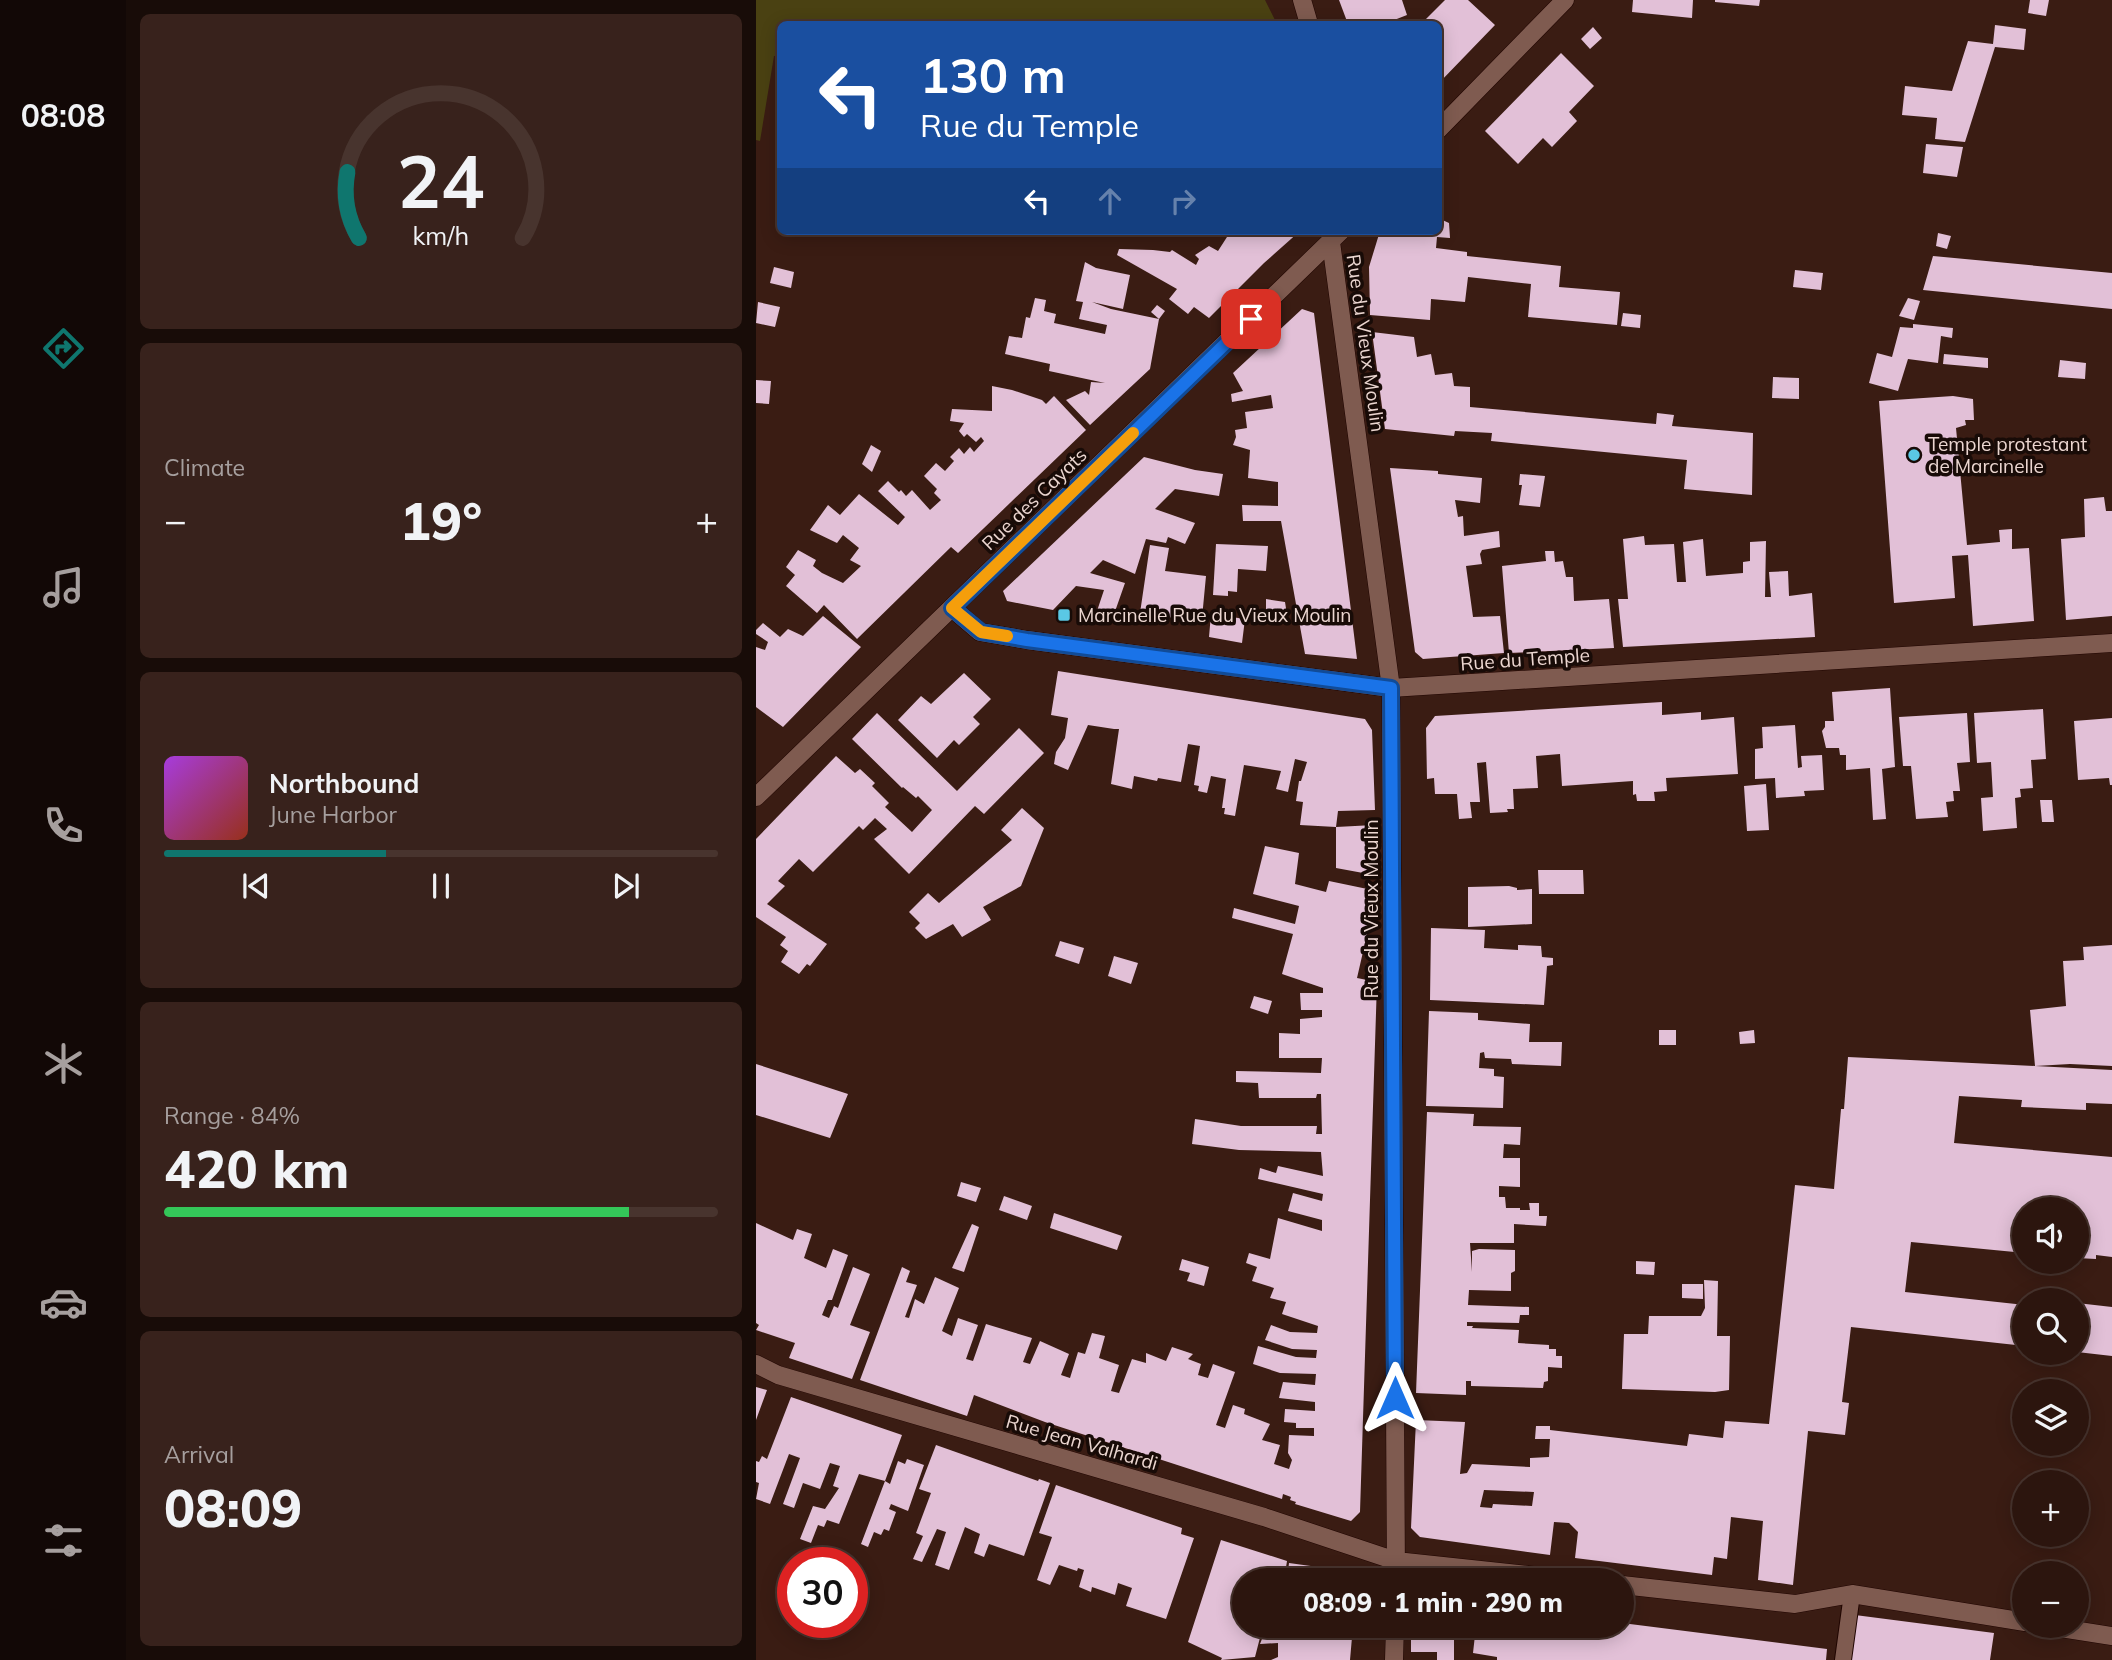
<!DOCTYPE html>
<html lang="en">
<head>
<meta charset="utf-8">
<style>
  body { margin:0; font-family:Mulish,sans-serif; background:#38221c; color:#f1f3f6; height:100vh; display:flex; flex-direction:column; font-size:26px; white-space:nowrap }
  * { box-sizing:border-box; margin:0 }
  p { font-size:23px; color:#a69f9e }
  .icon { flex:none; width:38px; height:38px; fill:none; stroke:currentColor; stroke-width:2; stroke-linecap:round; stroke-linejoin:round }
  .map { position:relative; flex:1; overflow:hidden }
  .drawer { display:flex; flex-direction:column; gap:14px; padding:14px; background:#180c08; width:630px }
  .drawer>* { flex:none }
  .guide { position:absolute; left:21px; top:21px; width:665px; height:214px; border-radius:10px; box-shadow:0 4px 18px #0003,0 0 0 2px #48342e; background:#1a4fa0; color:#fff; overflow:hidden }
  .controls { position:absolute; left:1256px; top:1197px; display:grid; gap:14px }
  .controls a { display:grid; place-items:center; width:77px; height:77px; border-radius:50%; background:#2c150e; box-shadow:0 4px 18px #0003,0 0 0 2px #48342e; font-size:35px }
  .speed { position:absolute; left:21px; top:1547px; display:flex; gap:14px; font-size:35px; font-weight:700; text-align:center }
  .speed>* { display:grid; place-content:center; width:91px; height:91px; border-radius:50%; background:#2c150e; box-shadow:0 4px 18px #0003,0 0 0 2px #48342e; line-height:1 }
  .speed .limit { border:10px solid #d22; background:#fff; color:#111 }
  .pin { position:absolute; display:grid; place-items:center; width:60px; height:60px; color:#fff; margin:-30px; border-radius:14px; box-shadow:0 4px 10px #0006 }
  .me { position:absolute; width:77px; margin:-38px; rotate:0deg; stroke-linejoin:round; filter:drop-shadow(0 0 5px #0008) }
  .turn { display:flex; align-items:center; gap:24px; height:147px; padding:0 28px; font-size:32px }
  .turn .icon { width:91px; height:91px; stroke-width:2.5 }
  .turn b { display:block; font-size:49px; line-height:60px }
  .lanes { display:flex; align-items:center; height:66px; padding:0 28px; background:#0003; justify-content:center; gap:35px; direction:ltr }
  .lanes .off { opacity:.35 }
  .big { font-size:52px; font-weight:800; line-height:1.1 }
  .drawer .widget { flex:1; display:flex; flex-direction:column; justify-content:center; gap:10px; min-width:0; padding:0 24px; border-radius:10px; background:#38221c }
  .drawer .dial { align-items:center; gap:0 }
  .dial svg { height:182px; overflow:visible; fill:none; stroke:#48342e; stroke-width:7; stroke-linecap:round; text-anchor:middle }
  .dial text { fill:#f1f3f6; stroke:none }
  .song { display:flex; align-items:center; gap:21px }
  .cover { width:84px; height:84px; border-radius:10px; background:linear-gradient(135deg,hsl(280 70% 55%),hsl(10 70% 35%)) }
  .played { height:7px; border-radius:4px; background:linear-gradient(90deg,#0f766e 40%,#48342e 40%) }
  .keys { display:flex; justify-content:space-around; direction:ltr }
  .heat { display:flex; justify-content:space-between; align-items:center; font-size:38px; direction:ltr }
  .charge { height:10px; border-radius:5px; background:linear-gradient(90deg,#34c759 84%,#48342e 0) }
  .trip { position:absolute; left:476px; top:1568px; width:402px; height:70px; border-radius:35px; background:#2c150e; box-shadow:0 4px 18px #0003,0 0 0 2px #48342e; font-weight:800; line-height:70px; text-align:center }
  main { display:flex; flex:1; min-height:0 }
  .menu { display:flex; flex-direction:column; width:126px; justify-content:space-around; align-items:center; background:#120806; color:#a69f9e }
  .menu .icon { width:49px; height:49px }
  .menu .active { color:#0f766e }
  .menu b { font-size:32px; color:#f1f3f6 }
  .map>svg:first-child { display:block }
  .green { fill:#4a4112 }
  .building { fill:#e2c0d7; fill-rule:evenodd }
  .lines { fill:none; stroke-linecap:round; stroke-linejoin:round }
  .lane-casing { stroke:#200501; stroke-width:18 }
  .street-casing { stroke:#200501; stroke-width:19 }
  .lane { stroke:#7f5b50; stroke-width:16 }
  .street { stroke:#7f5b50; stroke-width:18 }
  .route-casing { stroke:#114b97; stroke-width:18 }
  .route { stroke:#1a73e8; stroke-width:12 }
  .slow { stroke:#f59e0b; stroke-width:12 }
  .poi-dot { fill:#5ac8e5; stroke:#180b07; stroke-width:2.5 }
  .labels { text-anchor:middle; stroke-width:7; stroke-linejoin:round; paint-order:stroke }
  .street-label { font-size:19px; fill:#ebd6d0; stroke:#180b07 }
  .poi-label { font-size:19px; fill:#ebd6d0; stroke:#180b07; text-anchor:start }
</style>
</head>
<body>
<main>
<nav class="menu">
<b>08:08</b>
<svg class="icon active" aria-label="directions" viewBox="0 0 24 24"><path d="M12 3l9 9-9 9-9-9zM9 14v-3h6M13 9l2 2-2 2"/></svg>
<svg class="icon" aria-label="music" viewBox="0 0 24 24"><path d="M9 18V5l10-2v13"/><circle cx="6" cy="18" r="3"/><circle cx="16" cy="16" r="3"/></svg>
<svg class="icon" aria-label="phone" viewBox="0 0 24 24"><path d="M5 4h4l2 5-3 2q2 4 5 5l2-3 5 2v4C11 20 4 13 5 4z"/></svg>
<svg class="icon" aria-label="climate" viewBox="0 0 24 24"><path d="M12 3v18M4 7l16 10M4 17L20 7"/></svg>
<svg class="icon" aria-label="car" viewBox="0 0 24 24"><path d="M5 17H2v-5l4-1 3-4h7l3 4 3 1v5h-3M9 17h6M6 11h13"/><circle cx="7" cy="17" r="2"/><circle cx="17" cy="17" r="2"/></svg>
<svg class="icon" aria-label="filters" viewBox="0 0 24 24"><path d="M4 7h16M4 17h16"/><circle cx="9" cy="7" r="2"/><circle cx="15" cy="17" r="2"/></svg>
</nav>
<section class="drawer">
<div class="widget dial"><svg viewBox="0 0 100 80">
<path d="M14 69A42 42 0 1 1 86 69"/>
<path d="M14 69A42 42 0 0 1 9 40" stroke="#0f766e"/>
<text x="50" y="56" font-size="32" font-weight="700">24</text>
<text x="50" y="72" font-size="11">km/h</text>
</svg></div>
<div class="widget"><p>Climate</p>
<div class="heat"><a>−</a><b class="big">19°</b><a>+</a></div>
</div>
<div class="widget">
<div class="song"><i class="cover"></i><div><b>Northbound</b><p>June Harbor</p></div></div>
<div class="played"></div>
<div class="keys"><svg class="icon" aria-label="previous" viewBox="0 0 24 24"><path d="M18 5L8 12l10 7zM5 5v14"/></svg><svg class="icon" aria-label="pause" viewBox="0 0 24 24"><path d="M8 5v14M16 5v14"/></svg><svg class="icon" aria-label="next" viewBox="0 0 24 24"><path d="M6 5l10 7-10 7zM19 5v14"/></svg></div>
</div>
<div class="widget"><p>Range · 84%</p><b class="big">420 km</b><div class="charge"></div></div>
<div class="widget"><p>Arrival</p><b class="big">08:09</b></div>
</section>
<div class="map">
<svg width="1356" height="1660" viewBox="0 0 1356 1660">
  <rect width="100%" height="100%" fill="#3a1c13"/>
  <path class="green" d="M0,0H509L521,24H24V56H18L4,141L0,140Z"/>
  <path class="building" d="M583,0H646L651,15L628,24H592Z
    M689,0H712L739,25L682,84V24H665Z
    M877,0H937L936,18L876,12Z
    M959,0H1004L1003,6L959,2Z
    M1274,0H1293L1290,16L1272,13Z
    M1239,25L1270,29L1268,50L1239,47L1209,142L1179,139L1181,118L1146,115L1149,86L1196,91L1212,41L1237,44Z
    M837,27L846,38L834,49L825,39Z
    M805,53L838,86L813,112L821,121L796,147L787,138L762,164L729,131Z
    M1170,144L1207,147L1201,177L1167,173Z
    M682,218L693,223L694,238L681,237L680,248L711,252V256L805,266L803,287L864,292L861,325L772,317L775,284L712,277L709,302L675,299L674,320L614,315L613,267L624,231H682Z
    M461,231H544L508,263L453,318L438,307L432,314L413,299L421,289L361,255L363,249L397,250L414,252L416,250L440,265L443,259L439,255L453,246L462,251L471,237Z
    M1182,233L1195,236L1191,249L1180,246Z
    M1177,256L1356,273V309L1167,290Z
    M329,262L340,268L374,275L367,309L336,302L355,309L403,319L395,312L401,305L409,311L403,319L394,369L334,425L310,400L329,391L333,395L335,382L349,383L293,371L294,364L249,354L253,336L266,338L270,317L274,318L279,298L290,300L288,311L300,314L298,323L349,334L351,325L323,319L327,302L320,301Z
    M18,267L38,272L35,288L14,283Z
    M1039,270L1067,273L1065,290L1037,287Z
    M1152,298L1164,301L1158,320L1143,316Z
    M2,302L24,307L19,327L0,323Z
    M546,309L558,313L601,659L549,654L525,521H487L486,505L522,506V482L492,478L494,450L477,445L480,437L479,430L491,428L489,412L517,408L515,395L476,402L475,394L487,391L477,373Z
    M867,313L885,315L884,328L865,326Z
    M1157,324L1197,328L1196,338L1185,336L1182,363L1152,359L1142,391L1113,383L1121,353L1136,357L1144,327L1157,328Z
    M616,332L658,337L661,357L675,354L679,375L696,373L698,386L714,387V407L900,424L901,413L918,415L916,426L997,433L996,495L928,489L931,460L735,441L736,433L699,431L698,436L629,429Z
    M1188,354L1232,358V368L1187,364Z
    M1304,360L1330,363L1329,379L1302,377Z
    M1017,377L1043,378V399L1016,398Z
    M0,380L15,381L13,404L0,403Z
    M236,386L256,390L286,400L290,404L298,396L330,430L202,553L195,547L101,639L68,605L61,613L30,586L39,575L30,567L42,550L60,560L57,566L66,573L87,583L105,566L94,560L103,548L87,535L81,543L54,530L72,505L84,515L103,494L142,525L149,517L122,491L132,481L143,492L145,490L150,496L156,490L174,510L185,500L178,493L181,489L168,476L180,463L189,471L198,461L194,457L203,448L208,454L214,447L218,452L228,441L225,437L220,442L211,434L208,437L203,431L208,423L194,421L196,409L236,411Z
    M1197,396L1217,399L1218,420H1209L1210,425L1200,428L1211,545L1244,542L1243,530L1256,529V549L1273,548L1278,621L1217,626L1212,555L1196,556L1199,598L1138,603L1123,401Z
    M115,445L125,451L116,472L106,464Z
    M388,457L439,470L467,474L463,496L419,489L399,509L439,523L429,544L412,537L410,543L390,539L379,574L347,560L334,573L369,583L356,620L339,617L348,590L320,586L297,610L251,601L247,591Z
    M634,468L682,471V474L726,478L724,503L699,500L702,517L707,516L708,536L743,531L744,547L726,550L724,554L726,564L710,566L717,617L744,616L748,653L667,659L659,652Z
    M764,474L789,476L784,507L763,505L766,485H763Z
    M1348,497L1350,511H1356V616L1310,620L1305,539L1329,537L1328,499Z
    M888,536L889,545L918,544L921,582H930L927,542L947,539L950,576L987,573V562L994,561V542L1010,541L1009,597H1015L1013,572L1032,571L1033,596L1056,593L1059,637L867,647L862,599H872L867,539Z
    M460,544L512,546L510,571L482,569L481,592L472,591V596L457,595Z
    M394,545L413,548L409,571L450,576L446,618L426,614V619L384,613Z
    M789,551H798L799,562L807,561L810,577H817L818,601L853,599L858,648L753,653L746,566L790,561Z
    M510,599L529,602L532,621L510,619Z
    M455,614L489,619L486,643L453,637Z
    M67,616L105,647L27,727L0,707V647L9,650L12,642L0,634V630L7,623L24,637L32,629L47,636Z
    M302,671L609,719L616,730L619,810L582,811L580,827L544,825L547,802L540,801L543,781H545L551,762L539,759L532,792L520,789L525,771L488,765L479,816L468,814L469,808H466L470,779L455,776L451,793L442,791L443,786L438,785L444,746L432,744L425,782L402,778L401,781L378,776L376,789L355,784L363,729H358L332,725L312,770L298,764L300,752L309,738L312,718L295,715Z
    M208,673L235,699L217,717L224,724L203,745L198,740L181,758L142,720L165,696L175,704Z
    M1134,688L1139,767L1126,769L1130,819L1117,820L1114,768L1090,770V755H1084L1083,748H1070L1066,731L1069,727V721H1078L1076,692Z
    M906,702V715L945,712V720L978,717L982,774L910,778L911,791L898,792L899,801H881L880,794L877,795V781L806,786L804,754L780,756L782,788L757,789L758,809H751L752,812L734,813L730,762L721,763L724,802H714L716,818L703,819L701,794H679L678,778L671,779L670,728L679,716Z
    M1287,709L1290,759L1275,760L1277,788L1264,789L1265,797L1259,798L1261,828L1227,831L1225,798L1237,797L1235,762L1221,763L1218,713Z
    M121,713L201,791L263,728L288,753L228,814L219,806L153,874L118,839L131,829L119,818L107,830L103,826L57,872L43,859L22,881L29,886L11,904L71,944L54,966L51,964L43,974L25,962L32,951L24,945L30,937L0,917V839L80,756L99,773L104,769L119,783L116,786L133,803L129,807L156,832L176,810L162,796L160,798L147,787L146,788L96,739Z
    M1211,713L1214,762L1201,763L1204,791H1197L1198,801L1190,802L1192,817L1160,819L1155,766H1147L1143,717Z
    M1356,718V785H1354L1353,778L1322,780L1318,721Z
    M1039,725L1042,768L1046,767L1045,756L1066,755L1068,790L1048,791L1049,796L1020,798L1019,778L999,779V749L1007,748L1006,727Z
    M1010,784L1013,830L991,831L988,786Z
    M1284,800H1296L1298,822H1286Z
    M266,808L288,828L265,886L227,907L235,920L206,937L197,924L170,939L159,928L164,923L153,912L172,893L183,903L256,840L245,830Z
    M618,825V875L580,868V827Z
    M509,846L543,853L539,884L570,892L573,881L621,891L601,978L621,982L604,1512L595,1521L539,1504L540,1502L534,1500L535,1497L527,1494L526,1499L289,1422L218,1395L211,1416L104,1380L146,1267L154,1271L150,1282L161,1285L149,1317L153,1318L159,1299L168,1304L179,1277L203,1288L186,1331L196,1336L202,1318L222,1325L210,1359L217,1361L230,1324L276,1338L267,1362L274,1364L284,1341L313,1354L305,1375L314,1378L322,1352L329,1354L336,1333L349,1336L343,1358L363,1365L355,1391L363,1393L376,1359L390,1363V1353L410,1361L416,1347L437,1354L432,1359L445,1364L442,1375L452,1378L457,1364L479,1372L460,1425L469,1428L477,1405L489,1409L488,1414L514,1424L506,1440L524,1445L518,1464L533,1469L536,1460L532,1453L533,1435L558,1436V1428H540V1423L528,1422L529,1409L559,1411V1402L523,1398L527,1382L559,1385L560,1374L524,1373L497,1364L502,1346L540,1357L560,1358L561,1350L536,1349L509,1340L515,1325L534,1332L561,1333L562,1326L526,1314L530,1302L514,1298L518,1288L496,1281L501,1267L490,1263L493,1253L514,1259L522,1218L566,1231V1220L532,1211L537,1193L566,1201L567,1194L502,1179L504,1168L520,1173L522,1166L567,1176L565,1152L483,1150L436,1144L439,1119L485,1126H561L560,1134H566L565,1094H561L560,1098H503L502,1083L480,1082V1071L565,1073L566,1058H523V1033L544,1034V1019L566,1017V1010H545L544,993H567V988L526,974L537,934L476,918L478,908L539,924L543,906L497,894Z
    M782,870H827L828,894H783Z
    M753,886L761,888V890L776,889V924L712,927V887Z
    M675,928L729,930L728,948L762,950V945L785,946L786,957L797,958V965L791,966L788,1005L674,1000Z
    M304,941L328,948L323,964L299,956Z
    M1356,945V1066L1314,1064L1279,1066L1356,1070V1104L1330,1103V1110L1265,1107L1266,1100L1203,1096L1198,1143L1356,1157V1257L1340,1255V1259L1321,1258V1209H1269V1253L1155,1242L1149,1292L1269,1305V1346L1095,1327L1086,1402L1093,1403L1089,1435L1052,1431L1037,1585L1002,1580L1007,1521L975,1517L971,1559L958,1557L956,1575L819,1558L822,1532L813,1523L798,1522L794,1555L664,1537L655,1528L660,1420L709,1422L704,1474L711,1473L716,1464L774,1467V1458L793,1457L794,1439H779L780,1426H794V1430L931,1446L933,1434L967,1438L969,1421L1013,1424L1039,1185L1078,1189L1085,1109H1088L1092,1057L1279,1066L1274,1010L1310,1006L1307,961L1328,960L1327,947ZM728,1490L778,1492L776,1506L737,1504L736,1508L724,1507Z
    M358,956L382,963L375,984L352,976Z
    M498,996L516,1001L512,1014L494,1008Z
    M673,1011L722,1013V1020L774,1024L773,1042H806L805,1066L756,1064L755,1059L729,1058L728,1052L724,1053L723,1068L738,1069V1076L748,1077L747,1108L670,1106Z
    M903,1030H920V1045H903Z
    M998,1030L999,1043L984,1044L983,1032Z
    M0,1064L92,1094L74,1138L0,1115Z
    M671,1112L718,1114L717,1126L765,1127L764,1145L748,1144L747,1158H764V1187L743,1186V1197H749L750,1208H764V1210H774L773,1203H783V1216H791L790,1226L758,1224V1243H714L716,1272V1251L723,1249L759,1250V1271L755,1273V1291L713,1290L712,1305L773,1307V1315H764L763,1323L711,1322V1326H717L716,1328L763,1330L762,1343L793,1345V1349H800V1356H806V1368L792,1367V1381L788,1382L787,1388L715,1386V1381H710V1395L660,1393Z
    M205,1182L225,1188L220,1202L201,1196Z
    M248,1196L276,1206L271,1220L243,1210Z
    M298,1213L366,1236L361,1250L294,1228Z
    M0,1223L37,1240L41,1229L56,1234L48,1258L70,1268L77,1249L92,1255L76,1300H72L66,1315L73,1318L78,1306L82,1308L97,1267L114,1274L94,1325L114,1332L96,1379L33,1358L39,1343L0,1330L3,1325L0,1323Z
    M216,1224L223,1227L208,1272L196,1268Z
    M426,1259L453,1267L448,1286L431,1281L434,1273L423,1270Z
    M880,1261L899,1262L898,1275L880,1274Z
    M948,1280L962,1281L961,1336H974L973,1390L959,1392L866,1389L868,1334H892L893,1316H945L949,1308Z
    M926,1284H947V1299L926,1298Z
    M1321,1303L1356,1307V1356L1321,1352Z
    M0,1387L11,1390L0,1420Z
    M35,1397L146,1435L129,1481L103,1474L83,1524L71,1520L68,1527L62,1525L55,1543L44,1539L57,1506L69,1509L83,1488L77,1486L84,1466L74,1463L64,1489L47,1483L38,1508L27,1504L44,1458L33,1454L14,1504L0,1499L3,1483L0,1482V1461L3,1462L6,1456L11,1459Z
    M180,1445L282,1481L283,1479L294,1483L268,1556L233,1544L228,1557L218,1553L224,1534L209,1527L193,1570L179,1565L190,1532L181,1529L166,1562L157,1559L167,1536L160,1533L175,1493L163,1489Z
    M151,1459L168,1465L152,1511L135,1504L133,1509L140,1512L133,1531L128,1529L125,1535L118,1532L112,1547L105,1544L129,1481L134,1484L142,1461L149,1464Z
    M300,1485L426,1528L425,1534L438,1538L410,1619L370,1606L376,1588L362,1583L359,1595L336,1587L335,1592L323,1587L328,1570L322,1568L321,1571L303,1565L294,1585L281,1580L296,1537L283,1533Z
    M465,1540L531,1561L528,1580H488V1626H507L499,1657L465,1660L466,1658L432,1642Z
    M533,1563L591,1571L599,1580H531Z
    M1099,1615L1238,1633L1234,1660H1093Z
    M866,1623L1071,1649L1070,1660H741V1657L717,1653L720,1626H866Z
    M511,1626H597L594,1660H515L522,1657V1643L504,1644Z
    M655,1626H698V1660H681V1652H655Z"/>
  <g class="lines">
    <defs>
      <path id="lane" d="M1087,1660L1096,1594"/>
      <path id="street" d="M546,0L553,24
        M682,130L809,0
        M575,242L635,688L640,1580
        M196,608L224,632L271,640L635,688L1356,643
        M0,797L585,231
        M0,1364L22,1375L508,1517L640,1561L820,1580
        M866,1585L1039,1604L1096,1594L1269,1622
        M1292,1626L1356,1636
        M638,1660L639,1626"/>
    </defs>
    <use href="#lane" class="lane-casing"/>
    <use href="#street" class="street-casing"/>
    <use href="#lane" class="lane"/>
    <use href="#street" class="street"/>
  </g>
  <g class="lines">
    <defs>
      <path id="route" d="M495,319L196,608L225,632L271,640L635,688L639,1398"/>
    </defs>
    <use href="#route" class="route-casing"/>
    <use href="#route" class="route"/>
    <path class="slow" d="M251,636L225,632L196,608L377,433"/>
  </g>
  <g class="poi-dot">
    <circle cx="1158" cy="455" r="7"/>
    <rect x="301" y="608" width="14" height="14" rx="3.5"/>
  </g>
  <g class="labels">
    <g class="street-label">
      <text transform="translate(610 343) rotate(82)" y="7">Rue du Vieux Moulin</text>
      <text transform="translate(278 499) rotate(-44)" y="7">Rue des Cayats</text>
      <text transform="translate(769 659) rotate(-4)" y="7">Rue du Temple</text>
      <text transform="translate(615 909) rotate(-90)" y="7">Rue du Vieux Moulin</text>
      <text transform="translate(326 1442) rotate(16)" y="7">Rue Jean Valhardi</text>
    </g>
    <g class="poi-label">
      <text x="1172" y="451">Temple protestant<tspan x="1172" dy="22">de Marcinelle</tspan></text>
      <text x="322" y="622">Marcinelle Rue du Vieux Moulin</text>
    </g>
  </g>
</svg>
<div class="controls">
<a><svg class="icon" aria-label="sound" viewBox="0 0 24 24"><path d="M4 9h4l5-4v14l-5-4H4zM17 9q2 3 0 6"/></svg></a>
<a><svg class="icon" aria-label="search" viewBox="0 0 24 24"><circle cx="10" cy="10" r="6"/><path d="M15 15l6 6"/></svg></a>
<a><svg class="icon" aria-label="layers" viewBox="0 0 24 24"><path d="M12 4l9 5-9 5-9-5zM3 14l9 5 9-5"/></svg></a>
<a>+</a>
<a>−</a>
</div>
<div class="speed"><div class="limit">30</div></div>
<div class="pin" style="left:495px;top:319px;background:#d93025"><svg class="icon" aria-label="arrive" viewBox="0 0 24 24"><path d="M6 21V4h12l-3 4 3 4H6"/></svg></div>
<svg class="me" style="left:639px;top:1398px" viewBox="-20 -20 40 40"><path d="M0-17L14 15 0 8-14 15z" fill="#1a73e8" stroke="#fff" stroke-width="4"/></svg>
<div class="trip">08:09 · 1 min · 290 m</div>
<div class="guide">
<div class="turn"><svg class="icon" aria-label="left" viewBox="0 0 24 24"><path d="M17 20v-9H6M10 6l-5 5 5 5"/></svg><div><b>130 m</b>Rue du Temple</div></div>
<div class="lanes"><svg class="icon" aria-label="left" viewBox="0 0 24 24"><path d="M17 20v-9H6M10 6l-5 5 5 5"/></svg><svg class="icon off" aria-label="ahead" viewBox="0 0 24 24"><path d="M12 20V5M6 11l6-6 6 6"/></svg><svg class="icon off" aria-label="right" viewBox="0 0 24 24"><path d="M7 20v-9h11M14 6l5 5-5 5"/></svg></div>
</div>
</div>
</main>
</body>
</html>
